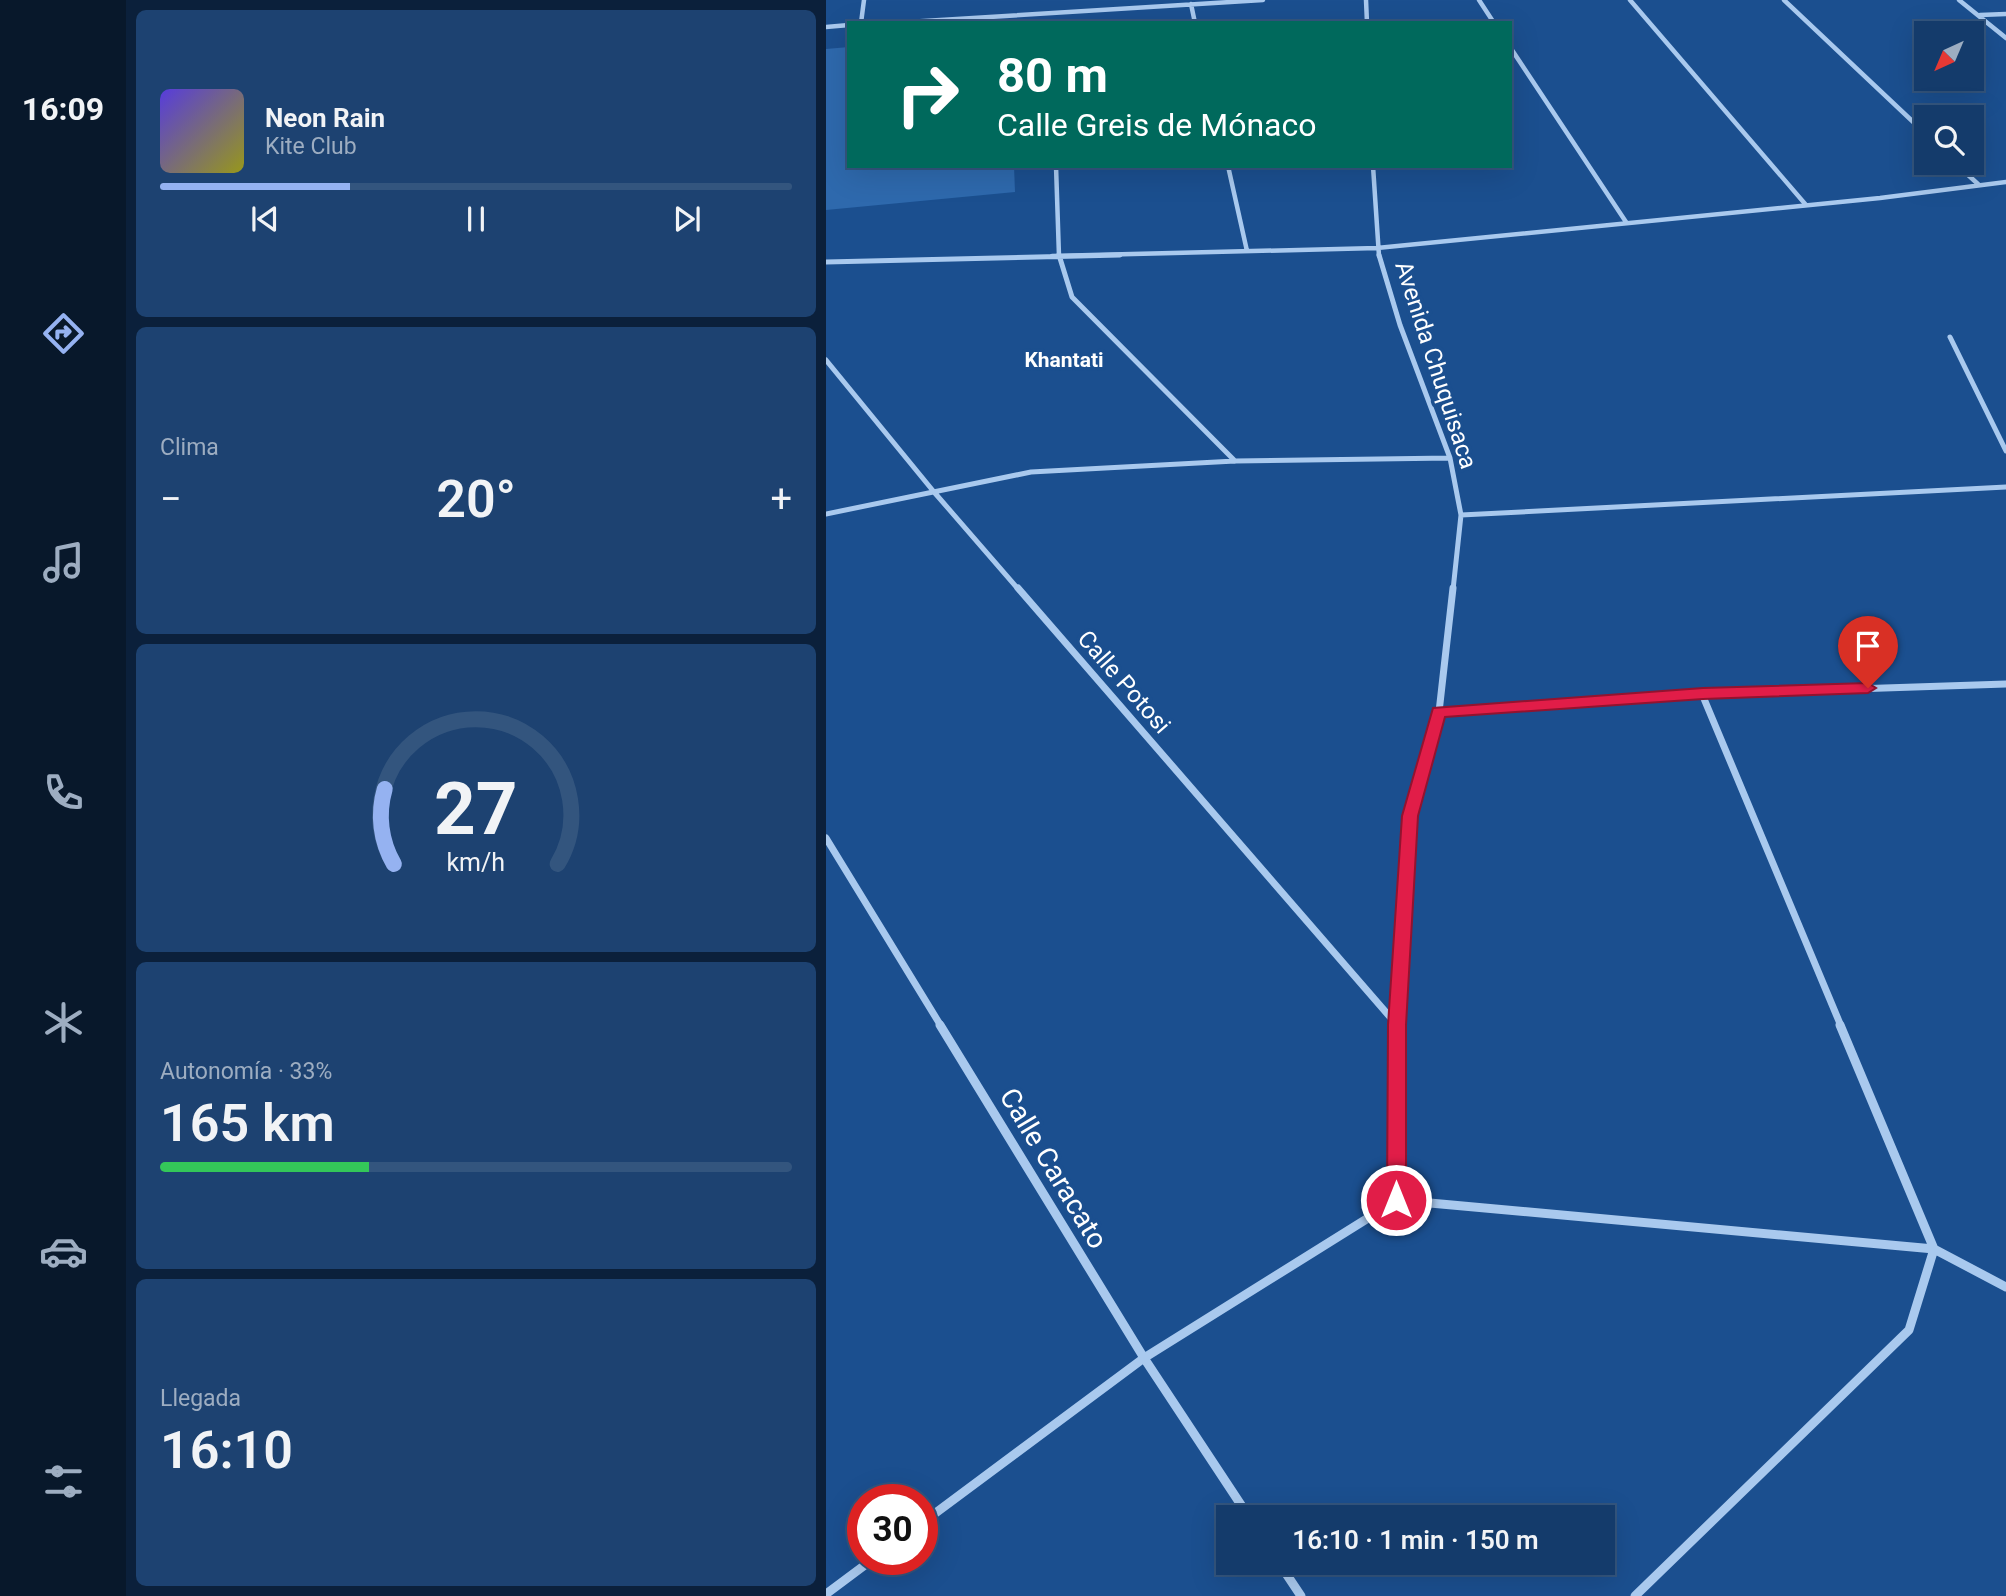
<!DOCTYPE html>
<html lang="es">
<head>
<meta charset="utf-8">
<style>
  body { margin:0; font-family:Roboto,sans-serif; background:#1d4271; color:#f1f3f6; height:100vh; display:flex; flex-direction:column; font-size:26px; white-space:nowrap }
  * { box-sizing:border-box; margin:0 }
  p { font-size:23px; color:#9dadc1 }
  .icon { flex:none; width:38px; height:38px; fill:none; stroke:currentColor; stroke-width:2; stroke-linecap:round; stroke-linejoin:round }
  .map { position:relative; flex:1; overflow:hidden }
  .side { display:flex; flex-direction:column; gap:10px; padding:10px; background:#0b203b; width:700px }
  .side>* { flex:none }
  .banner { position:absolute; left:21px; top:21px; width:665px; height:147px; border-radius:0px; box-shadow:0 7px 28px #0002,0 0 0 2px #33557e; background:#00695c; color:#fff; overflow:hidden }
  .needle { width:46px; rotate:224deg }
  .tools { position:absolute; left:1088px; top:21px; display:grid; gap:14px }
  .tools a { display:grid; place-items:center; width:70px; height:70px; border-radius:0px; background:#143b6b; box-shadow:0 7px 28px #0002,0 0 0 2px #33557e; font-size:35px }
  .speed { position:absolute; left:21px; top:1484px; display:flex; gap:14px; font-size:35px; font-weight:700; text-align:center }
  .speed>* { display:grid; place-content:center; width:91px; height:91px; border-radius:50%; background:#143b6b; box-shadow:0 7px 28px #0002,0 0 0 2px #33557e; line-height:1 }
  .speed .limit { border:10px solid #d22; background:#fff; color:#111 }
  .pin { position:absolute; display:grid; place-items:center; width:60px; height:60px; color:#fff; margin:-72px -30px; border-radius:50% 50% 50% 0; rotate:-45deg; box-shadow:0 0 7px #0007 }
  .pin .icon { rotate:45deg }
  .me { position:absolute; width:77px; margin:-38px; rotate:0deg; stroke-linejoin:round; filter:drop-shadow(0 0 5px #0008) }
  .turn { display:flex; align-items:center; gap:24px; height:147px; padding:0 35px; font-size:32px }
  .turn .icon { width:91px; height:91px; stroke-width:2.5 }
  .turn b { display:block; font-size:49px; line-height:60px }
  .big { font-size:52px; font-weight:600; line-height:1.1 }
  .side .widget { flex:1; display:flex; flex-direction:column; justify-content:center; gap:10px; min-width:0; padding:0 24px; border-radius:10px; background:#1d4271 }
  .side .dial { align-items:center; gap:0 }
  .dial svg { height:182px; overflow:visible; fill:none; stroke:#33557e; stroke-width:7; stroke-linecap:round; text-anchor:middle }
  .dial text { fill:#f1f3f6; stroke:none }
  .song { display:flex; align-items:center; gap:21px }
  .cover { width:84px; height:84px; border-radius:10px; background:linear-gradient(135deg,hsl(250 70% 55%),hsl(60 70% 35%)) }
  .played { height:7px; border-radius:4px; background:linear-gradient(90deg,#95b2f1 30%,#33557e 30%) }
  .keys { display:flex; justify-content:space-around; direction:ltr }
  .heat { display:flex; justify-content:space-between; align-items:center; font-size:38px; direction:ltr }
  .charge { height:10px; border-radius:5px; background:linear-gradient(90deg,#34c759 33%,#33557e 0) }
  .trip { position:absolute; left:390px; top:1505px; width:399px; height:70px; border-radius:0px; background:#143b6b; box-shadow:0 7px 28px #0002,0 0 0 2px #33557e; font-weight:600; line-height:70px; text-align:center }
  main { display:flex; flex:1; min-height:0 }
  .tabs { display:flex; flex-direction:column; width:126px; justify-content:space-around; align-items:center; background:#08182b; color:#9dadc1 }
  .tabs .icon { width:49px; height:49px }
  .tabs .selected { color:#95b2f1 }
  .tabs b { font-size:32px; color:#f1f3f6 }
  .map>svg:first-child { display:block }
  .green { fill:#2e69ad }
  .lines { fill:none; stroke-linecap:round; stroke-linejoin:round }
  .street-far3 { stroke:#a9c9ee; stroke-width:4.5 }
  .street-far2 { stroke:#a9c9ee; stroke-width:5 }
  .street-far1 { stroke:#a9c9ee; stroke-width:7 }
  .street { stroke:#a9c9ee; stroke-width:9 }
  .route { fill:#e11d48; stroke:#92132f; stroke-width:2 }
  .labels { text-anchor:middle; stroke-width:7; stroke-linejoin:round; paint-order:stroke }
  .far-neighbourhood-label { font-size:21px; font-weight:bold; fill:#fff; stroke:#1b4f8f }
  .street-label { font-size:24px; fill:#fff; stroke:#1b4f8f }
  .near-street-label { font-size:28px; fill:#fff; stroke:#1b4f8f }
</style>
</head>
<body>
<main>
<nav class="tabs">
<b>16:09</b>
<svg class="icon selected" aria-label="directions" viewBox="0 0 24 24"><path d="M12 3l9 9-9 9-9-9zM9 14v-3h6M13 9l2 2-2 2"/></svg>
<svg class="icon" aria-label="music" viewBox="0 0 24 24"><path d="M9 18V5l10-2v13"/><circle cx="6" cy="18" r="3"/><circle cx="16" cy="16" r="3"/></svg>
<svg class="icon" aria-label="phone" viewBox="0 0 24 24"><path d="M5 4h4l2 5-3 2q2 4 5 5l2-3 5 2v4C11 20 4 13 5 4z"/></svg>
<svg class="icon" aria-label="climate" viewBox="0 0 24 24"><path d="M12 3v18M4 7l16 10M4 17L20 7"/></svg>
<svg class="icon" aria-label="car" viewBox="0 0 24 24"><path d="M5 17H2v-5l4-1 3-4h7l3 4 3 1v5h-3M9 17h6M6 11h13"/><circle cx="7" cy="17" r="2"/><circle cx="17" cy="17" r="2"/></svg>
<svg class="icon" aria-label="filters" viewBox="0 0 24 24"><path d="M4 7h16M4 17h16"/><circle cx="9" cy="7" r="2"/><circle cx="15" cy="17" r="2"/></svg>
</nav>
<section class="side">
<div class="widget">
<div class="song"><i class="cover"></i><div><b>Neon Rain</b><p>Kite Club</p></div></div>
<div class="played"></div>
<div class="keys"><svg class="icon" aria-label="previous" viewBox="0 0 24 24"><path d="M18 5L8 12l10 7zM5 5v14"/></svg><svg class="icon" aria-label="pause" viewBox="0 0 24 24"><path d="M8 5v14M16 5v14"/></svg><svg class="icon" aria-label="next" viewBox="0 0 24 24"><path d="M6 5l10 7-10 7zM19 5v14"/></svg></div>
</div>
<div class="widget"><p>Clima</p>
<div class="heat"><a>−</a><b class="big">20°</b><a>+</a></div>
</div>
<div class="widget dial"><svg viewBox="0 0 100 80">
<path d="M14 69A42 42 0 1 1 86 69"/>
<path d="M14 69A42 42 0 0 1 10 36" stroke="#95b2f1"/>
<text x="50" y="56" font-size="32" font-weight="700">27</text>
<text x="50" y="72" font-size="11">km/h</text>
</svg></div>
<div class="widget"><p>Autonomía · 33%</p><b class="big">165 km</b><div class="charge"></div></div>
<div class="widget"><p>Llegada</p><b class="big">16:10</b></div>
</section>
<div class="map">
<svg width="1180" height="1596" viewBox="0 0 1180 1596">
  <rect width="100%" height="100%" fill="#1b4f8f"/>
  <path class="green" d="M23,47V166H188L189,192L0,210V49Z"/>
  <g class="lines">
    <path class="street-far3" d="M540,0L541,23
      M653,0L668,23
      M804,0L980,205
      M958,0L1101,135
      M1133,0L1180,38
      M365,4L369,23
      M1154,15L1180,14
      M35,23L38,0
      M65,23L437,0
      M0,27L23,25
      M684,47L800,222
      M1129,163L1153,185
      M230,166L233,256
      M402,166L421,251
      M547,166L553,256
      M226,256L551,248L1054,198L1180,182"/>
    <path class="street-far2" d="M233,255L246,297L409,461
      M553,255L574,325L624,458L635,515L627,590
      M0,262L294,255
      M1124,337L1180,451
      M0,360L108,492L193,590
      M0,514L205,472L409,461L624,458
      M635,515L1180,487"/>
    <path class="street-far1" d="M192,588L571,1025
      M876,694L1015,1026
      M613,712L876,694L1180,684
      M0,838L115,1026
      M571,1026L584,815L613,712L627,588"/>
    <path class="street" d="M114,1025L318,1358L423,1517
      M571,1200V1025
      M96,1523L318,1358L571,1200L1108,1249L1180,1287
      M453,1563L475,1596
      M0,1594L47,1559
      M809,1596L1083,1330L1108,1249L1014,1025"/>
  </g>
  <path class="route" d="M1042,683L1050,688L1042,693L877,699L619,717L592,816L580,1025V1200L578,1207L570,1210L563,1207L561,1200L562,1025L576,816L607,708L877,688Z"/>
  <g class="labels">
    <g class="far-neighbourhood-label">
      <text x="238" y="367">Khantati</text>
    </g>
    <g class="street-label">
      <text transform="translate(610 365) rotate(72)" y="8">Avenida Chuquisaca</text>
      <text transform="translate(298 682) rotate(49)" y="8">Calle Potosi</text>
    </g>
    <g class="near-street-label">
      <text transform="translate(228 1168) rotate(59)" y="10">Calle Caracato</text>
    </g>
  </g>
</svg>
<div class="tools">
<a><svg class="needle" viewBox="-14 -14 28 28"><path d="M0-13l5 13h-10z" fill="#e53935"/><path d="M0 13l5-13h-10z" fill="#9dadc1"/></svg></a>
<a><svg class="icon" aria-label="search" viewBox="0 0 24 24"><circle cx="10" cy="10" r="6"/><path d="M15 15l6 6"/></svg></a>
</div>
<div class="speed"><div class="limit">30</div></div>
<div class="pin" style="left:1042px;top:688px;background:#d93025"><svg class="icon" aria-label="arrive" viewBox="0 0 24 24"><path d="M6 21V4h12l-3 4 3 4H6"/></svg></div>
<svg class="me" style="left:570px;top:1200px" viewBox="-20 -20 40 40"><circle r="17" fill="#e11d48" stroke="#fff" stroke-width="3"/><path d="M0-11L8 9 0 5-8 9z" fill="#fff"/></svg>
<div class="trip">16:10 · 1 min · 150 m</div>
<div class="banner">
<div class="turn"><svg class="icon" aria-label="right" viewBox="0 0 24 24"><path d="M7 20v-9h11M14 6l5 5-5 5"/></svg><div><b>80 m</b>Calle Greis de Mónaco</div></div>
</div>
</div>
</main>
</body>
</html>
